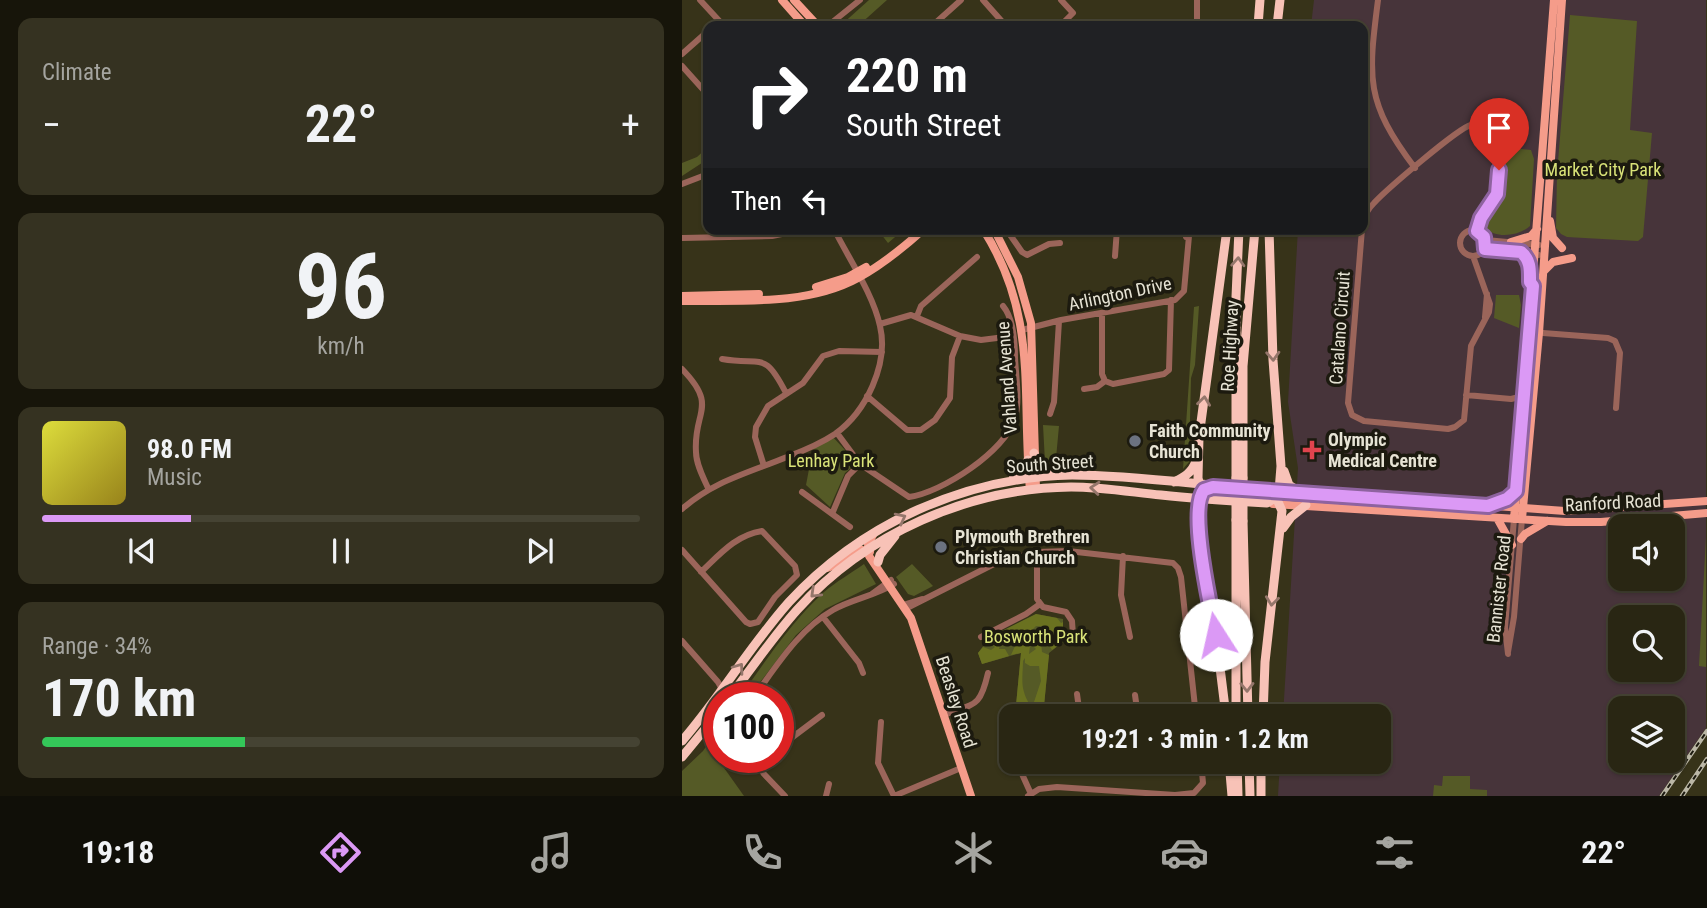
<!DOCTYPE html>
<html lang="en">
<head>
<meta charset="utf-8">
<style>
  body { margin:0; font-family:"Roboto Condensed",sans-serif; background:#353221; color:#f1f3f6; height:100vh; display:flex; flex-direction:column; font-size:26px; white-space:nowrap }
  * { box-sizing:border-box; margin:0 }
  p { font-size:23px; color:#a5a5a0 }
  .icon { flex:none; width:38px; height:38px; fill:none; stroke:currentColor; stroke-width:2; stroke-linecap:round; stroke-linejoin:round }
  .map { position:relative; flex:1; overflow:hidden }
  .drawer { display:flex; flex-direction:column; gap:18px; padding:18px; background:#17150a; width:682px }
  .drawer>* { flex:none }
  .banner { position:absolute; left:21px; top:21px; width:665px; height:214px; border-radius:14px; box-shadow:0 2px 5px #0004,0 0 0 2px #454333; background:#202124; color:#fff; overflow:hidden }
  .tools { position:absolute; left:926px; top:514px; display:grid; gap:14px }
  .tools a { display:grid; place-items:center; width:77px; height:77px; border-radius:14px; background:#292613; box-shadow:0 2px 5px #0004,0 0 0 2px #454333; font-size:35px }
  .speed { position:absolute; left:21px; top:682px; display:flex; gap:14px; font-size:35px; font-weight:700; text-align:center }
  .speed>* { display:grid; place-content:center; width:91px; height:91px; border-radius:50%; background:#292613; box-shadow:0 2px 5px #0004,0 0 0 2px #454333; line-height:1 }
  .speed .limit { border:10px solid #d22; background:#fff; color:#111 }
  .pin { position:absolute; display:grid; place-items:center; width:60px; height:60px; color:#fff; margin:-72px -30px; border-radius:50% 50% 50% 0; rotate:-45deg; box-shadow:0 0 7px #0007 }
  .pin .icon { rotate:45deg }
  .me { position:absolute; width:77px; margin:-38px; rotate:350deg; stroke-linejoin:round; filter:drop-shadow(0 0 5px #0008) }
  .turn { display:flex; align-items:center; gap:24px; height:147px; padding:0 28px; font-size:32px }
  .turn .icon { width:91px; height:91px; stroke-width:2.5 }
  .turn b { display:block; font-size:49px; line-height:60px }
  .then { display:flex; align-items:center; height:66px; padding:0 28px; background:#0003; gap:14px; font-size:26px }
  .big { font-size:52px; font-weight:700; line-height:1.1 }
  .drawer .tile { flex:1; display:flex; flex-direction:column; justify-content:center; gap:10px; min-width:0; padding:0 24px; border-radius:14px; background:#353221 }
  .drawer .dial { align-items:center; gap:0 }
  .dial b { font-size:91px; line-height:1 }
  .song { display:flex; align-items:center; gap:21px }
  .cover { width:84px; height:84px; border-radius:10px; background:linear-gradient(135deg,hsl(60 70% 55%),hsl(50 70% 35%)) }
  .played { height:7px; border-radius:4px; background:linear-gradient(90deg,#db99f5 25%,#454333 25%) }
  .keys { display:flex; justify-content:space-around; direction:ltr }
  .heat { display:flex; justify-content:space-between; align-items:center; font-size:38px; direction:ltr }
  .charge { height:10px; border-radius:5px; background:linear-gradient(90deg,#34c759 34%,#454333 0) }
  .trip { position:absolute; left:317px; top:704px; width:392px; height:70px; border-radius:14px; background:#292613; box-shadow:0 2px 5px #0004,0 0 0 2px #454333; font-weight:700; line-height:70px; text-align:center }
  .dock { display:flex; height:112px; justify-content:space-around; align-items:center; background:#100f08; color:#a5a5a0 }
  .dock .icon { width:49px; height:49px }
  .dock .current { color:#db99f5 }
  .dock b { font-size:32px; color:#f1f3f6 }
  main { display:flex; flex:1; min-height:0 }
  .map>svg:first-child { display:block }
  .industrial { fill:#47343a; fill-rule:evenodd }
  .green { fill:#555a26 }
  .forest { fill:#6a7120 }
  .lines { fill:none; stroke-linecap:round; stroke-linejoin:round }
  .minor { stroke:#9b655a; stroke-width:6 }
  .major { stroke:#f59c8a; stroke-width:8 }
  .highway { stroke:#f8c2b7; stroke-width:9 }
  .rail-casing { stroke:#bbb7a6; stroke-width:4.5 }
  .rail { stroke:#1c1a0f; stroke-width:2; stroke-dasharray:5; stroke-linecap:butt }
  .highway-bridge { stroke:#f8c2b7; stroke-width:9 }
  .oneway { stroke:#95766b }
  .route-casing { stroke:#8e639f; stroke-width:18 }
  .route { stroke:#db99f5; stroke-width:12 }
  .worship-dot { fill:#6b7280; stroke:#1c1a0f; stroke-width:2.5 }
  .health-dot { fill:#e0444e; stroke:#1c1a0f; stroke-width:2.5 }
  .labels { text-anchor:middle; stroke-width:7; stroke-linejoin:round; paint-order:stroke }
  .park-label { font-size:18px; fill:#d9e378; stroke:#1c1a0f }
  .street-label { font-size:18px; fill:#e7e4d5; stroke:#1c1a0f }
  .poi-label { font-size:18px; font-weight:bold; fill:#e7e4d5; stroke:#1c1a0f; text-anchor:start }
</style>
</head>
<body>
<main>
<section class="drawer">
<div class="tile"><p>Climate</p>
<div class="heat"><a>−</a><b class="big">22°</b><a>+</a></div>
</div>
<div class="tile dial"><b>96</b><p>km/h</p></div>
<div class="tile">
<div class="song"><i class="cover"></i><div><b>98.0 FM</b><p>Music</p></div></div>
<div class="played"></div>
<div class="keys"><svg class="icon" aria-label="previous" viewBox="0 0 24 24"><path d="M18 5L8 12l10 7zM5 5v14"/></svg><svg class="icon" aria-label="pause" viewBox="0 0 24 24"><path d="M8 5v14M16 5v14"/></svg><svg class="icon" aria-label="next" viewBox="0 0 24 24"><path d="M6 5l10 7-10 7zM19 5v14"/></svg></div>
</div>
<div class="tile"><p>Range · 34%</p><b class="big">170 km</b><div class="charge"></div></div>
</section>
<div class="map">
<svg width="1025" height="796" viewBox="0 0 1025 796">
  <rect width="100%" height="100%" fill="#373319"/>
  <path class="industrial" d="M632,0H1024V728L977,796H596L598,761H696V716H601L616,468L606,402L616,229H681V26H629ZM938,527H990V579H938ZM938,618H990V670H938ZM938,709H990V761H938Z"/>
  <path class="green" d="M187,0H205L176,26H158Z
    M888,15L955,21L948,130L970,133L961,237L956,241L885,237L879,234L874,228L875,174Z
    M26,147V159L0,176V163L15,157Z
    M823,147L849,150L852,159L848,226C837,236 814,239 803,228L818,202L824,185Z
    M195,229H217L219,232L206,243Z
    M814,295H837L839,305L837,328L812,318Z
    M517,306L513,365L509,378L507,462L501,469L512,307Z
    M361,425L377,426L373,469L365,466L363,462Z
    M150,436L175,463L163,473L148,507L124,485L131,448Z
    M1024,537V667L1017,666Z
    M182,564L194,584L143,609L114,635L66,698H57C83,662 109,622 142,592C154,582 169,573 182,564Z
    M230,564L251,586L232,596L226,594L214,577Z
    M354,614L381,619V642L367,653L361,716H333L339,653L300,664L296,653L308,637Z
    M37,728V739L31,747L40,765L62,796H0V771L21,751Z
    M761,776H788V789L805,790V796H751L752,785L760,786Z"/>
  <path class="forest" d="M354,614L375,618L379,623L381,622V642L370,650L365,642L371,641L377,633L372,629L371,632H366L360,626H354L350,630L347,654L354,649L351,646L352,632H357L362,640L359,643L360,652L367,655L361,716H357L352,702L359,681L357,666H348L343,663V658L341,661C341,671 339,683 342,692C345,703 350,704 349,716H333L339,653L329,655L334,644L332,641L329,644L321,638L322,630Z
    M316,633L319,642L317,649H323L327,656L300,664L296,653L301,647L309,650L313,647L306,640Z"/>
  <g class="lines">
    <path class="minor" d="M18,0L42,26
      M301,0L324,26
      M515,0V26
      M696,0C686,78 683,102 733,168
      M148,24L178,0
      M250,26L279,0
      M378,26L391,13L379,0
      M0,54L26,31
      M0,66L26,95
      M0,184L26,174
      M681,222C683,214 686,209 692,203C704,190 776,128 789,125C803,121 812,132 816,145C820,163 819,187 810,203C804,212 796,220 795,231
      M324,229L340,252L345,255L367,244L378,243
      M435,229L495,234
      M680,229L666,403L670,415L682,421L766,429L773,427L782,420L789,346L807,312L808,304L791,256
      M778 243a13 13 0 1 1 26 0a13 13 0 1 1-26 0Z
      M503,232L507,233V236L504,237Z
      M0,238L90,236L124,229
      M804,240L857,245
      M803,249L857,255
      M433,256L435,229
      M420,313V374L423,381L431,384L482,374L487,370L489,300
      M235,316L239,306L295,257
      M803,317L805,294
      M198,324L229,315L278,336L299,340L331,336
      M340,330L379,320L493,300L502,291L507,236
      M848,332L926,338L933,341L938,353L934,408
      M40,359C81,366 82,350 104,393
      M0,369C37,407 11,411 14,452C14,464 21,477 26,488
      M402,389L415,387L423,381
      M784,395L829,399L837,397L851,407
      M185,396L225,430H239L253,420L268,398L270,357L278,336
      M368,414L372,402L377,321
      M155,433L178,464L227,497C259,493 324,451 333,418C338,400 334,377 333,358C333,342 332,319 321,306
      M82,466L73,437L74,427L86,406L121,383L141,356L157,351L200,352
      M120,492L168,527
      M0,509C32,481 66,473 105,457C121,451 138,444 153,434C184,412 207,364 198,326C191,294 167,259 152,229
      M150,514L166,476L178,464
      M0,550L64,622L68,624L76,622L93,597L115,575L113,566L80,531C54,535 38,554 19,572
      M355,552V599L361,607L384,612L390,621L391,635
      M441,556L439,595L448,637
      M190,594L209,580
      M221,605L240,599
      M223,609L316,562L355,552L386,551L491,563L496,568L499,577L514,716
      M141,617L177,663L181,673
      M299,637L344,614L358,604
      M0,641L36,682L41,691
      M826,652L832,617L840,519
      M826,654L823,627L832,519
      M395,694L398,716
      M453,695L456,716
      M71,698C94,667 116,630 151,610C170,599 193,596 212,584
      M262,715C293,703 298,708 306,673
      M199,722L196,763L212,796
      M96,748L140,715
      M71,758L82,774L103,796
      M339,761L340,774L349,794
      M144,796L147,784
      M212,796L279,768
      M346,796L357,789L375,787L493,795L512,793L521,783L519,761"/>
    <path class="major" d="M100,0L123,26
      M112,0L136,26
      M868,221L871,238L880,248
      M301,229C357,317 339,393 348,490
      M312,229L336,277L349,323L354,489
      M829,242L849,236L855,229
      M839,252L846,260L848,277
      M862,271L871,262L890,258
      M134,287L166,277L184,267
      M0,296L77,294
      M0,301C57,300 125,306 176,278C200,265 222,247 242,229
      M593,490L883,511L1025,501
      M591,504L884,522H919L1025,513
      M809,505L829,497L834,491
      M815,518L830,545
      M832,519L872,0
      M840,519L857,333L880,0
      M192,533L186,544L187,556L229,618L289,796
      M839,539L843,534L865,521
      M145,568L156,564L177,549L188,552"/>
    <path class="highway" d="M576,26L578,0
      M595,26L598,0
      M352,453L358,470L370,476
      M602,471L607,485L618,492
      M554,478V297L557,229
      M561,478V366L573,229
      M330,480L340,472L346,460
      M492,482C502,477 510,473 514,461
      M519,490L516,478L517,437L545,229
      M518,496L516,523L534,635L544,716
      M561,521L566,716
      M601,528L609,517L624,505
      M196,562L198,555L213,536
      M47,698C69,669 90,638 115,610C183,534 287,488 389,487C419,487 449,492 479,495C514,499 549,501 585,503L594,497L597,491L599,466L591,360L587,229
      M554,716V520
      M0,741C38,697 68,646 107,602C180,523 284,477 390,475C456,475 522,486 587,490L594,497L600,511L583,662L581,716
      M0,757L37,712
      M547,761L550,796
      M555,761L556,796
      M567,761L568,796
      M579,796V761"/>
    <defs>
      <path id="rail" d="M980,796L1025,731
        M1000,796L1025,759"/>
    </defs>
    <use href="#rail" class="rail-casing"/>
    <use href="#rail" class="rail"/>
    <path class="highway-bridge" d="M554,520V478
      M561,521V478"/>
  </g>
  <defs><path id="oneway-chevron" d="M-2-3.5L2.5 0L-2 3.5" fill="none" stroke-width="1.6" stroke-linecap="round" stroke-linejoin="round" transform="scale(1.75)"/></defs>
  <g class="oneway">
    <use href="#oneway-chevron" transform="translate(556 262) rotate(-87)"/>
    <use href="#oneway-chevron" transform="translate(591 356) rotate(87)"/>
    <use href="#oneway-chevron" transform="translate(522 401) rotate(-83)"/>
    <use href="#oneway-chevron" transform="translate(413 488) rotate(-175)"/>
    <use href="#oneway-chevron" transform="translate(219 518) rotate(-27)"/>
    <use href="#oneway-chevron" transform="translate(133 593) rotate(136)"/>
    <use href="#oneway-chevron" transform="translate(590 601) rotate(97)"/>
    <use href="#oneway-chevron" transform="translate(57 668) rotate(-54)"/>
    <use href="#oneway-chevron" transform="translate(565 687) rotate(89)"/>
  </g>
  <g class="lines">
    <defs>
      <path id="route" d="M534,635C529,608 506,510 522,490L531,487L806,506L825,499L834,491L851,286L848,282C848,271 849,260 839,252L803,249L802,237L795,231L799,218L815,194L817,170"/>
    </defs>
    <use href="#route" class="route-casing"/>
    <use href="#route" class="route"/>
  </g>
  <g class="worship-dot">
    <circle cx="453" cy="441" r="7"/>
    <circle cx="259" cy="547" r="7"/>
  </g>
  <path class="health-dot" d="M626.5 439.5h7v7h7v7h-7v7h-7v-7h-7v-7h7z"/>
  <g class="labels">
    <g class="park-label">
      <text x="921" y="176">Market City Park</text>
      <text x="149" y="467">Lenhay Park</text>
      <text x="354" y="643">Bosworth Park</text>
    </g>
    <g class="street-label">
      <text transform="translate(438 294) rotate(-12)" y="6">Arlington Drive</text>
      <text transform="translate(658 328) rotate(-86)" y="6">Catalano Circuit</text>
      <text transform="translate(548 346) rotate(-87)" y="6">Roe Highway</text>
      <text transform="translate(325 378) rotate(-94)" y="6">Vahland Avenue</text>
      <text transform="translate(368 464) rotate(-4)" y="6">South Street</text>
      <text transform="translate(931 503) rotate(-3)" y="6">Ranford Road</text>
      <text transform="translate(817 589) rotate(-84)" y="6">Bannister Road</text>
      <text transform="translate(274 702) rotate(72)" y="6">Beasley Road</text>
    </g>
    <g class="poi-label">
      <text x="467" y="437">Faith Community<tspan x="467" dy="21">Church</tspan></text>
      <text x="646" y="446">Olympic<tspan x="646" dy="21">Medical Centre</tspan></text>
      <text x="273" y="543">Plymouth Brethren<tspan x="273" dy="21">Christian Church</tspan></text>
    </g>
  </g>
</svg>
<div class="tools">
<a><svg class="icon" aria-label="sound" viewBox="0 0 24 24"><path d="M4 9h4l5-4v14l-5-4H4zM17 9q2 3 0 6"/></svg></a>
<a><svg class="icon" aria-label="search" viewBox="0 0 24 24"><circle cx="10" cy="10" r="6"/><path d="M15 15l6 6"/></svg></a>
<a><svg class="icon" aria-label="layers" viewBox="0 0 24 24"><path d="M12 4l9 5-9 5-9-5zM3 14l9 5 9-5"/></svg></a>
</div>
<div class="speed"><div class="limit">100</div></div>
<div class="pin" style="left:817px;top:170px;background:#d93025"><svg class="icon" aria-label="arrive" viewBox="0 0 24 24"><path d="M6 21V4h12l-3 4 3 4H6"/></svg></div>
<svg class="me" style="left:534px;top:635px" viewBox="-20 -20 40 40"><circle r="19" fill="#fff"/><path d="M0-13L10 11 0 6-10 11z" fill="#db99f5"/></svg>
<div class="trip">19:21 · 3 min · 1.2 km</div>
<div class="banner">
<div class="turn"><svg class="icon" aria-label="right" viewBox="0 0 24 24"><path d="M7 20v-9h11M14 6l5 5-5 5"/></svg><div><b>220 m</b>South Street</div></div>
<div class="then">Then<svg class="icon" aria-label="left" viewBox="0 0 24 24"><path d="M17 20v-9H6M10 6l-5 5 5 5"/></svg></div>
</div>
</div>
</main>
<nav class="dock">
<b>19:18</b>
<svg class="icon current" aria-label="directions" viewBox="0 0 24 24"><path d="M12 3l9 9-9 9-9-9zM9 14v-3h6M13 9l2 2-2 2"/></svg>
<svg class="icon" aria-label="music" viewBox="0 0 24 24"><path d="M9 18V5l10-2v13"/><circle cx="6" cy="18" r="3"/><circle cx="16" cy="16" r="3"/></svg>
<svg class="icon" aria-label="phone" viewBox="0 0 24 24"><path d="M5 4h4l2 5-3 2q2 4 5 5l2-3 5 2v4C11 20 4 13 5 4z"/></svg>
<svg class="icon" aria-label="climate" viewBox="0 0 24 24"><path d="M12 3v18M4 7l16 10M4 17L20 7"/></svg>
<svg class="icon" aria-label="car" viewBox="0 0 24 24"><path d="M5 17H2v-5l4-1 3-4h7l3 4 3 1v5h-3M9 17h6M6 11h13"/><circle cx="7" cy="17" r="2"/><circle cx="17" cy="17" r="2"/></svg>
<svg class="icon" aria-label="filters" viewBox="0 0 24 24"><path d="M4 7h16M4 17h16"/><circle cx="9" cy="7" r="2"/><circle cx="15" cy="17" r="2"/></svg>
<b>22°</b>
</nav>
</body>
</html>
